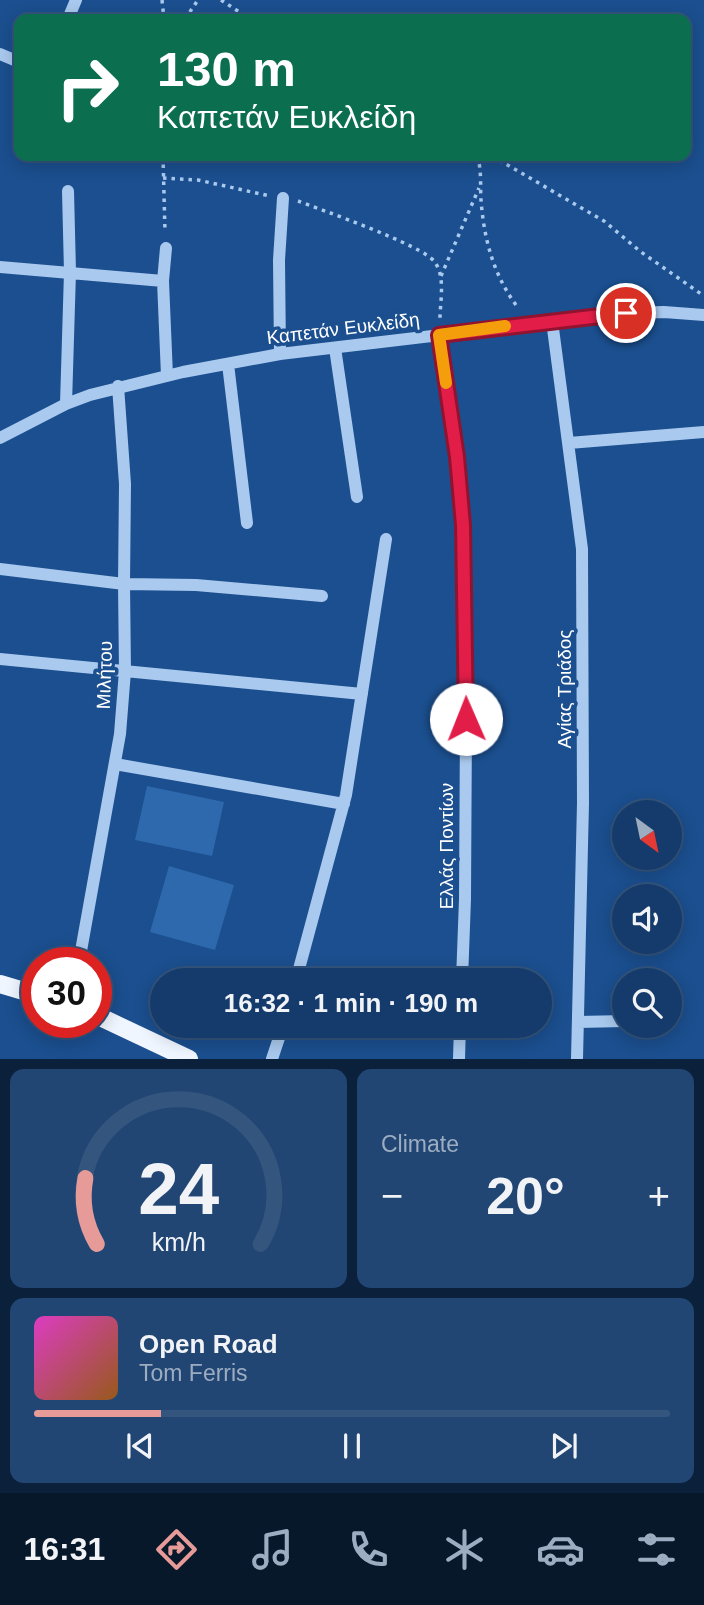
<!DOCTYPE html>
<html lang="en">
<head>
<meta charset="utf-8">
<style>
  body { margin:0; font-family:Arial,sans-serif; background:#214673; color:#f1f3f6; height:100vh; display:flex; flex-direction:column; font-size:26px; white-space:nowrap }
  * { box-sizing:border-box; margin:0 }
  p { font-size:23px; color:#9dadc1 }
  .icon { flex:none; width:38px; height:38px; fill:none; stroke:currentColor; stroke-width:2; stroke-linecap:round; stroke-linejoin:round }
  .map { position:relative; height:1059px; overflow:hidden }
  .panel { display:flex; flex-direction:column; gap:10px; padding:10px; background:#0b203b; flex:1 }
  .panel>* { flex:none }
  .banner { position:absolute; left:14px; top:14px; width:677px; height:147px; border-radius:14px; box-shadow:0 4px 18px #0003,0 0 0 2px #33557e; background:#0b6e4f; color:#fff; overflow:hidden }
  .needle { width:46px; rotate:147deg }
  .fabs { position:absolute; left:612px; top:800px; display:grid; gap:14px }
  .fabs a { display:grid; place-items:center; width:70px; height:70px; border-radius:50%; background:#143b6b; box-shadow:0 4px 18px #0003,0 0 0 2px #33557e; font-size:35px }
  .speed { position:absolute; left:21px; top:947px; display:flex; gap:14px; font-size:35px; font-weight:700; text-align:center }
  .speed>* { display:grid; place-content:center; width:91px; height:91px; border-radius:50%; background:#143b6b; box-shadow:0 4px 18px #0003,0 0 0 2px #33557e; line-height:1 }
  .speed .limit { border:10px solid #d22; background:#fff; color:#111 }
  .pin { position:absolute; display:grid; place-items:center; width:60px; height:60px; color:#fff; margin:-30px; border:4px solid #fff; border-radius:50%; box-shadow:0 2px 7px #0007 }
  .me { position:absolute; width:77px; margin:-38px; rotate:359deg; stroke-linejoin:round; filter:drop-shadow(0 0 5px #0008) }
  .turn { display:flex; align-items:center; gap:24px; height:147px; padding:0 28px; font-size:32px }
  .turn .icon { width:91px; height:91px; stroke-width:2.5 }
  .turn b { display:block; font-size:49px; line-height:60px }
  .big { font-size:52px; font-weight:700; line-height:1.1 }
  .panel .tile { flex:1; display:flex; flex-direction:column; justify-content:center; gap:10px; min-width:0; padding:0 24px; border-radius:14px; background:#214673 }
  .panel .dial { align-items:center; gap:0 }
  .dial svg { height:182px; overflow:visible; fill:none; stroke:#33557e; stroke-width:7; stroke-linecap:round; text-anchor:middle }
  .dial text { fill:#f1f3f6; stroke:none }
  .song { display:flex; align-items:center; gap:21px }
  .cover { width:84px; height:84px; border-radius:10px; background:linear-gradient(135deg,hsl(310 70% 55%),hsl(30 70% 35%)) }
  .played { height:7px; border-radius:4px; background:linear-gradient(90deg,#e69b98 20%,#33557e 20%) }
  .keys { display:flex; justify-content:space-around; direction:ltr }
  .heat { display:flex; justify-content:space-between; align-items:center; font-size:38px; direction:ltr }
  .panel .tiles { flex:1; display:grid; gap:10px; grid-template-columns:1fr 1fr }
  .tile:last-child { grid-column:span 2 }
  .trip { position:absolute; left:150px; top:968px; width:402px; height:70px; border-radius:35px; background:#143b6b; box-shadow:0 4px 18px #0003,0 0 0 2px #33557e; font-weight:700; line-height:70px; text-align:center }
  .dock { display:flex; height:112px; justify-content:space-around; align-items:center; background:#08182b; color:#9dadc1 }
  .dock .icon { width:49px; height:49px }
  .dock .on { color:#e69b98 }
  .dock b { font-size:32px; color:#f1f3f6 }
  .map>svg:first-child { display:block }
  .pitch { fill:#2e69ad }
  .lines { fill:none; stroke-linecap:round; stroke-linejoin:round }
  .path { stroke:#a9c9ee; stroke-width:3.5; stroke-dasharray:3.5 5; stroke-linecap:butt }
  .minor { stroke:#a9c9ee; stroke-width:12 }
  .major { stroke:#f0f6ff; stroke-width:18 }
  .route-casing { stroke:#92132f; stroke-width:18 }
  .route { stroke:#e11d48; stroke-width:12 }
  .slow { stroke:#f59e0b; stroke-width:12 }
  .labels { text-anchor:middle; stroke-width:7; stroke-linejoin:round; paint-order:stroke }
  .street-label { font-size:19px; fill:#fff; stroke:#1b4f8f }
</style>
</head>
<body>
<div class="map">
<svg width="704" height="1059" viewBox="0 0 704 1059">
  <rect width="100%" height="100%" fill="#1b4f8f"/>
  <path class="pitch" d="M147,786L224,802L212,856L135,840Z
    M169,866L234,885L215,950L150,932Z"/>
  <g class="lines">
    <path class="path" d="M162,0L164,19
      M221,0L250,19
      M185,19L198,0
      M163,156L165,232
      M477,156C482,169 480,186 481,200C484,240 494,277 519,309
      M492,156L604,221L641,252L704,296
      M163,178L198,180L270,196
      M298,201C322,210 421,245 434,261C446,276 440,301 440,319
      M441,276L479,188"/>
    <path class="minor" d="M68,19L76,0
      M0,54L19,62
      M166,248L163,281L167,376
      M0,267L163,281
      M552,321L582,549L583,803L577,1059
      M439,336L457,457L463,525L466,719L465,899L462,980
      M335,348L357,497
      M280,354L279,260L283,198
      M228,364L247,523
      M66,404L70,272L68,191
      M0,438L66,404L90,395L183,372L280,354L626,313L664,312L704,315
      M569,443L704,432
      M0,569L124,584L196,585L322,596
      M0,659L362,694
      M115,764L344,804
      M79,962L120,734L125,671L124,584L125,484L118,386
      M296,980L346,795L386,539
      M578,1022L625,1021
      M272,1059L283,1026
      M459,1059L460,1026"/>
    <path class="major" d="M0,984L37,995
      M96,1015L189,1059"/>
  </g>
  <g class="lines">
    <defs>
      <path id="route" d="M466,719L463,525L457,457L439,335L626,313"/>
    </defs>
    <use href="#route" class="route-casing"/>
    <use href="#route" class="route"/>
    <path class="slow" d="M446,383L439,335L505,326"/>
  </g>
  <g class="labels">
    <g class="street-label">
      <text transform="translate(343 328) rotate(-7)" y="7">Καπετάν Ευκλείδη</text>
      <text transform="translate(104 675) rotate(-88)" y="7">Μιλήτου</text>
      <text transform="translate(564 689) rotate(-90)" y="7">Αγίας Τριάδος</text>
      <text transform="translate(446 846) rotate(-90)" y="7">Ελλάς Ποντίων</text>
    </g>
  </g>
</svg>
<div class="fabs">
<a><svg class="needle" viewBox="-14 -14 28 28"><path d="M0-13l5 13h-10z" fill="#e53935"/><path d="M0 13l5-13h-10z" fill="#9dadc1"/></svg></a>
<a><svg class="icon" aria-label="sound" viewBox="0 0 24 24"><path d="M4 9h4l5-4v14l-5-4H4zM17 9q2 3 0 6"/></svg></a>
<a><svg class="icon" aria-label="search" viewBox="0 0 24 24"><circle cx="10" cy="10" r="6"/><path d="M15 15l6 6"/></svg></a>
</div>
<div class="speed"><div class="limit">30</div></div>
<div class="pin" style="left:626px;top:313px;background:#d93025"><svg class="icon" aria-label="arrive" viewBox="0 0 24 24"><path d="M6 21V4h12l-3 4 3 4H6"/></svg></div>
<svg class="me" style="left:466px;top:719px" viewBox="-20 -20 40 40"><circle r="19" fill="#fff"/><path d="M0-13L10 11 0 6-10 11z" fill="#e11d48"/></svg>
<div class="trip">16:32 · 1 min · 190 m</div>
<div class="banner">
<div class="turn"><svg class="icon" aria-label="right" viewBox="0 0 24 24"><path d="M7 20v-9h11M14 6l5 5-5 5"/></svg><div><b>130 m</b>Καπετάν Ευκλείδη</div></div>
</div>
</div>
<section class="panel">
<div class="tiles">
<div class="tile dial"><svg viewBox="0 0 100 80">
<path d="M14 69A42 42 0 1 1 86 69"/>
<path d="M14 69A42 42 0 0 1 9 40" stroke="#e69b98"/>
<text x="50" y="56" font-size="32" font-weight="700">24</text>
<text x="50" y="72" font-size="11">km/h</text>
</svg></div>
<div class="tile"><p>Climate</p>
<div class="heat"><a>−</a><b class="big">20°</b><a>+</a></div>
</div>
<div class="tile">
<div class="song"><i class="cover"></i><div><b>Open Road</b><p>Tom Ferris</p></div></div>
<div class="played"></div>
<div class="keys"><svg class="icon" aria-label="previous" viewBox="0 0 24 24"><path d="M18 5L8 12l10 7zM5 5v14"/></svg><svg class="icon" aria-label="pause" viewBox="0 0 24 24"><path d="M8 5v14M16 5v14"/></svg><svg class="icon" aria-label="next" viewBox="0 0 24 24"><path d="M6 5l10 7-10 7zM19 5v14"/></svg></div>
</div>
</div>
</section>
<nav class="dock">
<b>16:31</b>
<svg class="icon on" aria-label="directions" viewBox="0 0 24 24"><path d="M12 3l9 9-9 9-9-9zM9 14v-3h6M13 9l2 2-2 2"/></svg>
<svg class="icon" aria-label="music" viewBox="0 0 24 24"><path d="M9 18V5l10-2v13"/><circle cx="6" cy="18" r="3"/><circle cx="16" cy="16" r="3"/></svg>
<svg class="icon" aria-label="phone" viewBox="0 0 24 24"><path d="M5 4h4l2 5-3 2q2 4 5 5l2-3 5 2v4C11 20 4 13 5 4z"/></svg>
<svg class="icon" aria-label="climate" viewBox="0 0 24 24"><path d="M12 3v18M4 7l16 10M4 17L20 7"/></svg>
<svg class="icon" aria-label="car" viewBox="0 0 24 24"><path d="M5 17H2v-5l4-1 3-4h7l3 4 3 1v5h-3M9 17h6M6 11h13"/><circle cx="7" cy="17" r="2"/><circle cx="17" cy="17" r="2"/></svg>
<svg class="icon" aria-label="filters" viewBox="0 0 24 24"><path d="M4 7h16M4 17h16"/><circle cx="9" cy="7" r="2"/><circle cx="15" cy="17" r="2"/></svg>
</nav>
</body>
</html>
